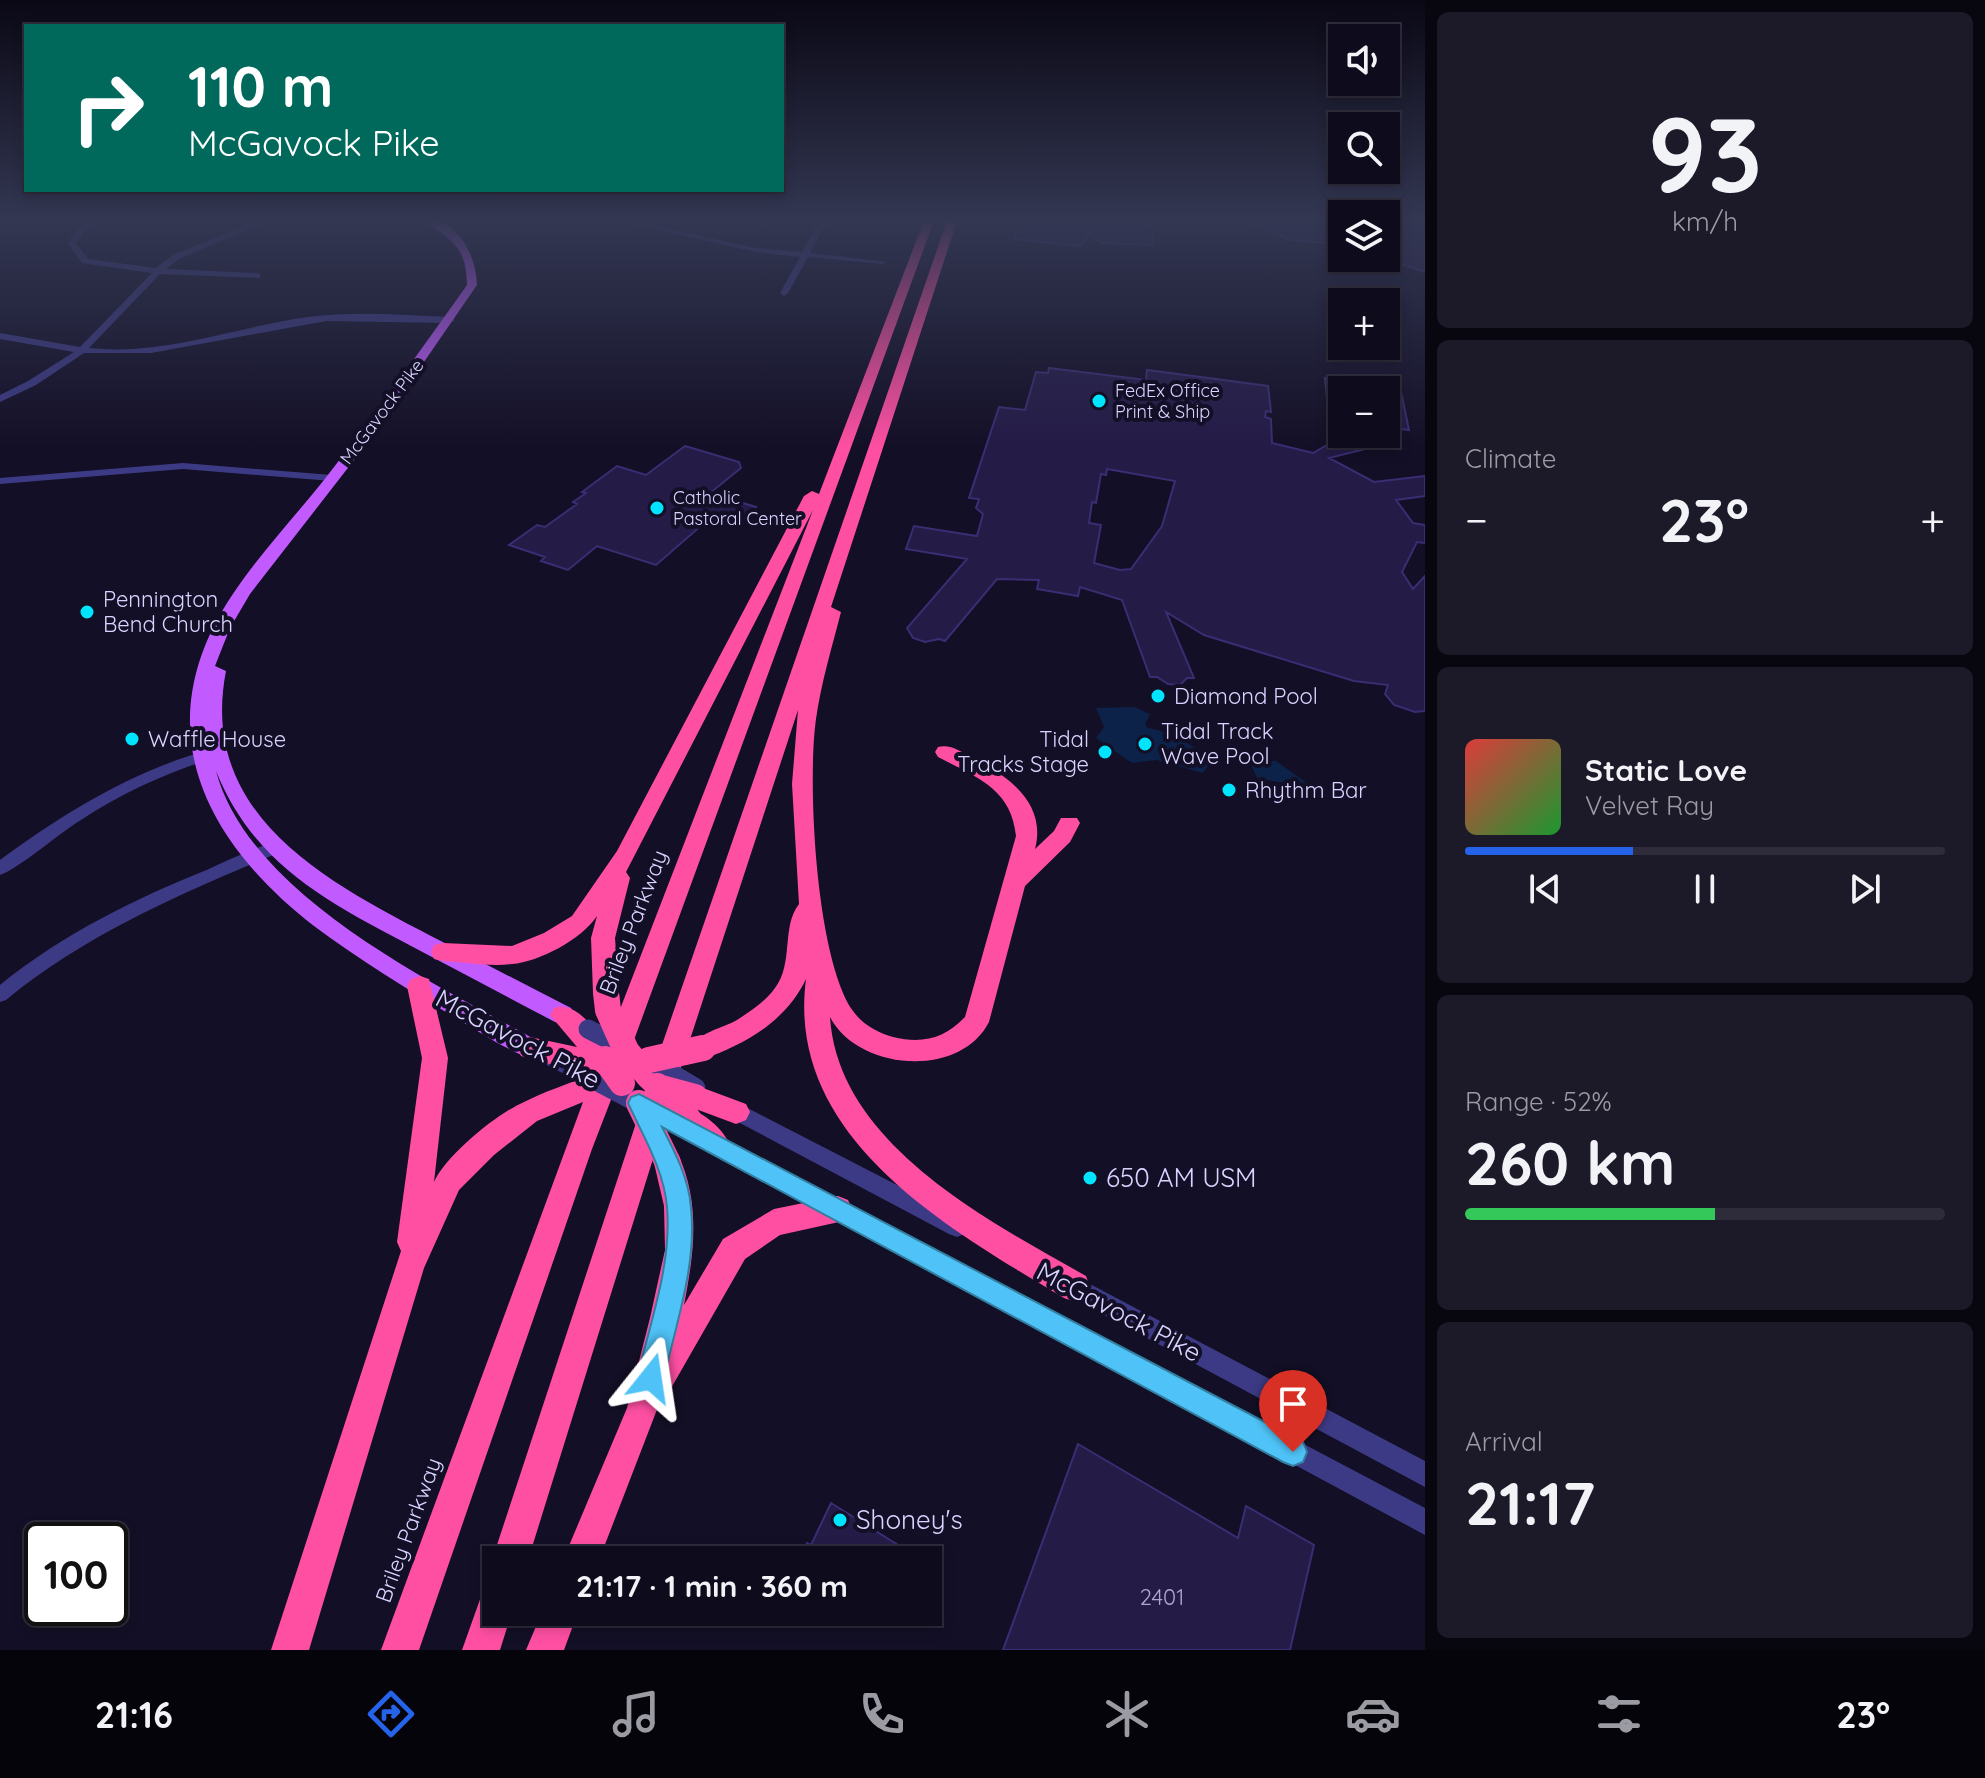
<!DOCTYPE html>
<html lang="en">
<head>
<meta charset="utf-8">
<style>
  body { margin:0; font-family:Quicksand,sans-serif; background:#1c1929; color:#f1f3f6; height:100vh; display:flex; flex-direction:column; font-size:30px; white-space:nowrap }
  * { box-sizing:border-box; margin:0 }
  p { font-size:26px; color:#9b9ba3 }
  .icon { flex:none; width:44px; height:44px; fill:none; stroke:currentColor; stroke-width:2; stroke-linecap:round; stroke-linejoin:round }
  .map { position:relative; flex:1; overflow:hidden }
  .sheet { display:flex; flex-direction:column; gap:12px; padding:12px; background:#08060f; width:560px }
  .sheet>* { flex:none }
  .top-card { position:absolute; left:24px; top:24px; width:760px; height:168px; border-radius:0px; box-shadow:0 4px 12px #0003,0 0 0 2px #2e2b3b; background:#00695c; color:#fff; overflow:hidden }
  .tools { position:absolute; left:1328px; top:24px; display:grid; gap:16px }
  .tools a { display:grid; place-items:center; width:72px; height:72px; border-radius:0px; background:#0e0b1c; box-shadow:0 4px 12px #0003,0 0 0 2px #2e2b3b; font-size:40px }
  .speed { position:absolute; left:24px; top:1522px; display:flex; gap:16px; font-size:40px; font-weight:700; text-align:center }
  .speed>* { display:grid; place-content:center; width:104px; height:104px; border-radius:50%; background:#0e0b1c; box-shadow:0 4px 12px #0003,0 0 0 2px #2e2b3b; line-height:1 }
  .speed .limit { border:4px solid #111; border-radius:12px; background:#fff; color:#111 }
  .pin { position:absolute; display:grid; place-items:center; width:68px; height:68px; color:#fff; margin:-82px -34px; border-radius:50% 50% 50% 0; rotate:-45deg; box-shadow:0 0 8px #0007 }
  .pin .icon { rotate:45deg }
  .me { position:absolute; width:88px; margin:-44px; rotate:15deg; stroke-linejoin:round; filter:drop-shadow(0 0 6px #0008) }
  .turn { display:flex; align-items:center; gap:28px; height:168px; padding:0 32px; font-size:36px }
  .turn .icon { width:104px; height:104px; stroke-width:2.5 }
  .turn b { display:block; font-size:56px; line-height:68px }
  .big { font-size:60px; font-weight:700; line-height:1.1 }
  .sheet .card { flex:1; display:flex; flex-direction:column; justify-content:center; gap:12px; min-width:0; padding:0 28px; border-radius:12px; background:#1c1929 }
  .sheet .dial { align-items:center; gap:0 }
  .dial b { font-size:104px; line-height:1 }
  .song { display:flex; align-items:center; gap:24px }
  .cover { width:96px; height:96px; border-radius:12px; background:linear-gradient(135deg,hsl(0 70% 55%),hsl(130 70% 35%)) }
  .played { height:8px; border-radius:4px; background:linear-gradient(90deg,#2563eb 35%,#2e2b3b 35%) }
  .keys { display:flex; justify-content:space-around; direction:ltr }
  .heat { display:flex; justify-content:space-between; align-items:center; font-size:44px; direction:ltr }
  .charge { height:12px; border-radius:6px; background:linear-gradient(90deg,#34c759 52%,#2e2b3b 0) }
  .trip { position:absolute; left:482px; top:1546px; width:460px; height:80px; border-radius:0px; background:#0e0b1c; box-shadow:0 4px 12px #0003,0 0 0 2px #2e2b3b; font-weight:700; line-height:80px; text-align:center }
  .dock { display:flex; height:128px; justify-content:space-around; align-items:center; background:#06040b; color:#9b9ba3 }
  .dock .icon { width:56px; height:56px }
  .dock .current { color:#2563eb }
  .dock b { font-size:36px; color:#f1f3f6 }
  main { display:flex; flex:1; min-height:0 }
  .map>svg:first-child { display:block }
  .water { fill:#0c2248 }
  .building { fill:#241b47; stroke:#3b2d73; stroke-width:2; fill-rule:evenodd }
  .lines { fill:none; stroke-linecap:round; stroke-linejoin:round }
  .minor { fill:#3d3a85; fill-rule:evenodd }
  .major { fill:#c25bff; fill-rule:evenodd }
  .highway { fill:#ff4fa3; fill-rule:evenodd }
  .minor-bridge { stroke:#3d3a85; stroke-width:19 }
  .highway-bridge { stroke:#ff4fa3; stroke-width:26 }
  .route { fill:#4fc3f7; stroke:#337fa1; stroke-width:2 }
  .poi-dot { fill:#00e5ff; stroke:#130f26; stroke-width:3 }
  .labels { text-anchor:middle; stroke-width:8; stroke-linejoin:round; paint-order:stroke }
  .far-poi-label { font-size:18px; fill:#d9d4ff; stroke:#130f26; text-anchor:start }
  .far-street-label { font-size:18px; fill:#d9d4ff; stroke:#130f26 }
  .poi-label { font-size:22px; fill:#d9d4ff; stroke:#130f26; text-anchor:start }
  .street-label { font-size:22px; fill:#d9d4ff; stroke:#130f26 }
  .near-number-label { font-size:22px; fill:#aca6d1 }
  .near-street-label { font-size:26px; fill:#d9d4ff; stroke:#130f26 }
  .near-poi-label { font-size:26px; fill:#d9d4ff; stroke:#130f26; text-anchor:start }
</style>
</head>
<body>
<main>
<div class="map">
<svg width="1425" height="1650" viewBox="0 0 1425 1650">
  <rect width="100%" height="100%" fill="#130f26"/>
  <path class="water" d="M1134,707L1150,714L1145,724L1148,728C1160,728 1206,749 1210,763L1203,773L1156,760L1132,763L1096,738L1104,727L1096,708Z
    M1262,761H1276L1321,793L1310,796L1283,786V783L1257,778L1251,765Z"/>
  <path class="building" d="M1019,218L1088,221L1094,218L1143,219V225L1153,226V245L1101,243L1089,233L1081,246L1014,239Z
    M1295,218H1342V244L1291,240L1258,227Z
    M1386,218H1425V272L1386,259Z
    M1049,368L1146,380L1147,370L1268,386L1271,412L1266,411L1265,417L1271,419L1272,443L1313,453L1334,441L1361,450L1329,458L1374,482L1425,476V496L1396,500L1413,523L1425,525V543L1417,542L1402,572L1413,589L1425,576V711L1415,712L1394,705L1385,694L1388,685L1354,681L1204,635L1166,612L1194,678H1187L1180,685L1168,684L1157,677H1150L1122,600L1080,587L1078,596L1037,589L1039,580L997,579L945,641L939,639L925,642L913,638L907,628L967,559L906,549L914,526L977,536L983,514L976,508L979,499L969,498L999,407L1025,410L1036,372L1048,373ZM1107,469L1175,481L1162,526L1131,569L1120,570L1094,563L1101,525L1089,523L1092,502L1096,503L1101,474L1106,475Z
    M1325,378L1367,383V390H1342V421L1329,420Z
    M1386,385L1400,387L1409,430L1386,427Z
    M685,446L739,462L741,468L710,493L756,507L735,526L710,518L656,565L597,546L568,570L541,561L545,557L509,545L537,525L545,527L577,504L573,502L586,493L582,492L617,466L646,475Z
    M1078,1444L1238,1538L1246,1506L1314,1545L1290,1650H1003Z
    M831,1503L922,1560H810L801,1555L807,1543L811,1545Z"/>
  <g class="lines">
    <path class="minor" d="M93,218H102L84,232L76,243L88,259L156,268L173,255L263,218H273L179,259L166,269L257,273L260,274V278L160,274L89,348C164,356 235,327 308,317C355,311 403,315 450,317L455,320L450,323L326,321L151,353H84L36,385L0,402V395L28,381L74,352L0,339V333L80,347L152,273L82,263L68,243L78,228Z
      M606,218H620L756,248L802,252L821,218H829L810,253L887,262L883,264L808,257L788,293L784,296L780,293L800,257L756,252Z
      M183,463L332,475L338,478L332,481L183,469L0,484V478Z
      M215,748L220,750L223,753L220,756C171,771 125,791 81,820C61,832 18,869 0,875V860C67,811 134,770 215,748Z
      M277,841L283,843L285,847L283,851C185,892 89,932 6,1000L0,1002V985C63,934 134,899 209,869C231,859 254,848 277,841Z
      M550,1049L607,1077L610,1083L607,1089L600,1091L593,1089L543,1063L540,1057L543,1051Z
      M730,1099L965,1220L968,1227L965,1234L957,1237L949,1234L723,1114L720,1108L723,1102Z
      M708,1130L1425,1508V1535L701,1145L698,1139L701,1133Z
      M1071,1274L1425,1461V1487L1063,1293L1060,1285L1063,1277Z"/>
    <path class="major" d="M421,218C457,217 476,254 477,285L375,433L250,594L230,628L215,666L226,671C198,814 325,881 431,936C478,960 524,984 571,1008L575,1015L571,1022L563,1024L555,1022C508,997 460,972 413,947C328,902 254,865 216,771C249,895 433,983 538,1041L542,1048L538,1055L530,1058C506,1050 483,1034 461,1021C410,991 361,961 314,926C206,842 147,731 227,603C254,560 292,520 324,480C374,416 420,351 467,285C466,243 450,241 421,218Z"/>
    <path class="highway" d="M925,218H935L634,1040L655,1065L948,218H958L831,607L841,612C832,647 821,683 816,719C807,783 816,958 853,1011C862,1024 878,1033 893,1037C922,1044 944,1039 965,1017L1016,836C1011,788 976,777 938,757L935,752L938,747C951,744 961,752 973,758C1009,776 1047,804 1035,849L1054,831L1061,818H1077L1080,823L1070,842L1025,886L989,1022C960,1079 858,1071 830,1017C838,1144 989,1221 1086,1276L1090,1287L1086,1298L1075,1302L1064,1298C949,1229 785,1138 806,979C786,1021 746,1044 703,1059L694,1056L690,1048C697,1033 723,1028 737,1020C751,1011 766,1001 775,988C794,963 781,927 799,904L792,784L798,710L680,1070L676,1078L668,1081L670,1086L667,1094C646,1101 636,1080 624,1066L592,1149L419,1650H381L583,1102L537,1121L494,1155L459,1190L424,1268L309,1650H271L401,1251L397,1242L422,1058L407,986L411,979L420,976L429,979L448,1058L434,1182C446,1156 494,1116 520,1104C543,1092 570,1083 594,1074L596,1070C571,1069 545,1064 521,1056L517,1048L521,1040L530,1037L577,1047L550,1015L554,1008C576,1000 593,1029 607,1043L813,510L626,872L630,878L615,938L619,993L615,1000L606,1003L597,1000L593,993L591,938L597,916C582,939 539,962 512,964C490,967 465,962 443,961L434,959L431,952L434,945L443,943L512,946L544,933L572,916L617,851L804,496L812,491L819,494Z
      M695,1085L746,1104L750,1112L746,1120L736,1124L685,1105L681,1097L685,1089Z
      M653,1102L663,1106L667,1114L528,1560H496V1570L492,1560L639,1114L643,1106Z
      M689,1108C705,1114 722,1128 729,1143L725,1152L715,1155C699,1150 682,1135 675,1120L679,1112Z
      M668,1150L678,1154C701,1204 694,1254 684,1305L723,1239L774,1209L838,1196L848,1200L853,1210L848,1220L780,1235L745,1259L670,1390L663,1394L599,1560H563L627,1408L650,1318L665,1250L664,1206L654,1163L658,1154Z
      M496,1586V1612H512L500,1650H462L483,1591Z
      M542,1612H578L564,1650H526Z"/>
    <path class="minor-bridge" d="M588,1029L623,1047
      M649,1060L696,1088
      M600,1083L685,1128"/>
    <path class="highway-bridge" d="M606,993L608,1010L625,1048
      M605,1059L622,1083
      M649,1060L703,1048
      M657,1086L689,1120
      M658,1087L695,1097
      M639,1103L668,1163"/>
  </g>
  <linearGradient id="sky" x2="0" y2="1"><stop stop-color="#0a0815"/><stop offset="0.49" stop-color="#333752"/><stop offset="1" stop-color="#333752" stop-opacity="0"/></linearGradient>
  <rect width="1425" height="449" fill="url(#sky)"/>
  <path class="route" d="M639,1094L1303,1442L1307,1452L1303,1462L1293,1466L1283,1462L662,1127C675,1152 689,1179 691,1208C697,1265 676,1323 664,1378L660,1387L651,1391L641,1387L637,1378C650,1323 672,1264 667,1207C664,1170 643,1136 628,1103L631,1097Z"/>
  <g class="poi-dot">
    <circle cx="1099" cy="401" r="8"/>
    <circle cx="657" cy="508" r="8"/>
    <circle cx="87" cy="612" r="8"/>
    <circle cx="1158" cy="696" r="8"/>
    <circle cx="132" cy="739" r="8"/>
    <circle cx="1145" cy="744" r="8"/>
    <circle cx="1105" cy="752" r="8"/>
    <circle cx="1229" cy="790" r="8"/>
    <circle cx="1090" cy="1178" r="8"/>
    <circle cx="840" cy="1520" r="8"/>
  </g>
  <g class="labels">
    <g class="far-poi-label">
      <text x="1115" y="397">FedEx Office<tspan x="1115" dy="21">Print &amp; Ship</tspan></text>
      <text x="673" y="504">Catholic<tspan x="673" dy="21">Pastoral Center</tspan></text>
    </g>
    <g class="far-street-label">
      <text transform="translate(382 412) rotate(-53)" y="6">McGavock Pike</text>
    </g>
    <g class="poi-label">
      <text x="103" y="607">Pennington<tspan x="103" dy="25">Bend Church</tspan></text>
      <text x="1174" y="704">Diamond Pool</text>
      <text x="1161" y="739">Tidal Track<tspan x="1161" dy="25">Wave Pool</tspan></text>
      <text x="148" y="747">Waffle House</text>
      <text x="1089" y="747" text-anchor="end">Tidal<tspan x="1089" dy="25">Tracks Stage</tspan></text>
      <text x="1245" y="798">Rhythm Bar</text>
    </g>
    <g class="street-label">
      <text transform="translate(633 922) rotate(-69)" y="8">Briley Parkway</text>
      <text transform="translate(408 1530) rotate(-70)" y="8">Briley Parkway</text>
    </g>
    <g class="near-number-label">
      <text x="1162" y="1605">2401</text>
    </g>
    <g class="near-street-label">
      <text transform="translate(518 1039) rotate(28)" y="9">McGavock Pike</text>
      <text transform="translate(1119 1312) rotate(28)" y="9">McGavock Pike</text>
    </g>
    <g class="near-poi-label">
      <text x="1106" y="1187">650 AM USM</text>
      <text x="856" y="1529">Shoney's</text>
    </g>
  </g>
</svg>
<div class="tools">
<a><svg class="icon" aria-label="sound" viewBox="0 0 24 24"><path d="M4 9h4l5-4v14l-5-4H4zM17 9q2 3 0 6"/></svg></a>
<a><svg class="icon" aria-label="search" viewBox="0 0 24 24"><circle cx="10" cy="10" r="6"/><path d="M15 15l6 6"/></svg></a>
<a><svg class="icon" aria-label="layers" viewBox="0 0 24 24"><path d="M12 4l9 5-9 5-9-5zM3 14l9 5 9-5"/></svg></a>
<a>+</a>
<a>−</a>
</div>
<div class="speed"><div class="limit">100</div></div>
<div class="pin" style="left:1293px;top:1452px;background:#d93025"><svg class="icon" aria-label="arrive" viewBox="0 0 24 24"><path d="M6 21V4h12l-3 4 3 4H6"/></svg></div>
<svg class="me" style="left:651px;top:1378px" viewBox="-20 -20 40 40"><path d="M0-17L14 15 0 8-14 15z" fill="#4fc3f7" stroke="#fff" stroke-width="4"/></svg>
<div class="trip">21:17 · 1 min · 360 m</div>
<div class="top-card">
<div class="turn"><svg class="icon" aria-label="right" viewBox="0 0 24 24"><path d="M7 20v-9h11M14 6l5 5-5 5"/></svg><div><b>110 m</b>McGavock Pike</div></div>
</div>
</div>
<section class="sheet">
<div class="card dial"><b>93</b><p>km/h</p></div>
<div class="card"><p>Climate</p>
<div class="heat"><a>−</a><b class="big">23°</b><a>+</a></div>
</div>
<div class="card">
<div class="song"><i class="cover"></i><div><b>Static Love</b><p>Velvet Ray</p></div></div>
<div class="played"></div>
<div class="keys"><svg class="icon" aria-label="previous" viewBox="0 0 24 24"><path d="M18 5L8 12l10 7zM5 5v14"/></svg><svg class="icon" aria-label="pause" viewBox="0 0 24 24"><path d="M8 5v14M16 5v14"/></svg><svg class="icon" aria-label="next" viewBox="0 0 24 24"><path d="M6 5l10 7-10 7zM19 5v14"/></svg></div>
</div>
<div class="card"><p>Range · 52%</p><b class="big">260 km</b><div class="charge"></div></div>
<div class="card"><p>Arrival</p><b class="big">21:17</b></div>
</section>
</main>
<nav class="dock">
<b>21:16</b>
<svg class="icon current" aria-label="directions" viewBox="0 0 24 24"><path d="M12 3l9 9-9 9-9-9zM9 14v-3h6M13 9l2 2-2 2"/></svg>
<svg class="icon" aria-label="music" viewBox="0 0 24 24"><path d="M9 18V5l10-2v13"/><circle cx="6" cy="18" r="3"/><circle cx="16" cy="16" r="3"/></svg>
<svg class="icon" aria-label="phone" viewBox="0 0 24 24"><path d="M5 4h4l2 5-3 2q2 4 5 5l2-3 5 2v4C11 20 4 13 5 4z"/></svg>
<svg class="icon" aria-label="climate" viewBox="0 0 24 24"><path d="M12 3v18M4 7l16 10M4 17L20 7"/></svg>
<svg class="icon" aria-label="car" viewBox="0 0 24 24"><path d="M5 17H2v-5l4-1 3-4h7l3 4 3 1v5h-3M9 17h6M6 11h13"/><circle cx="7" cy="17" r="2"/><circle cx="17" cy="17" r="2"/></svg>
<svg class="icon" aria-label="filters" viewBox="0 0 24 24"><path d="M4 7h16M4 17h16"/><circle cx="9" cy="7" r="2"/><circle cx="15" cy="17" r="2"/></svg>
<b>23°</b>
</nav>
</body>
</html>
